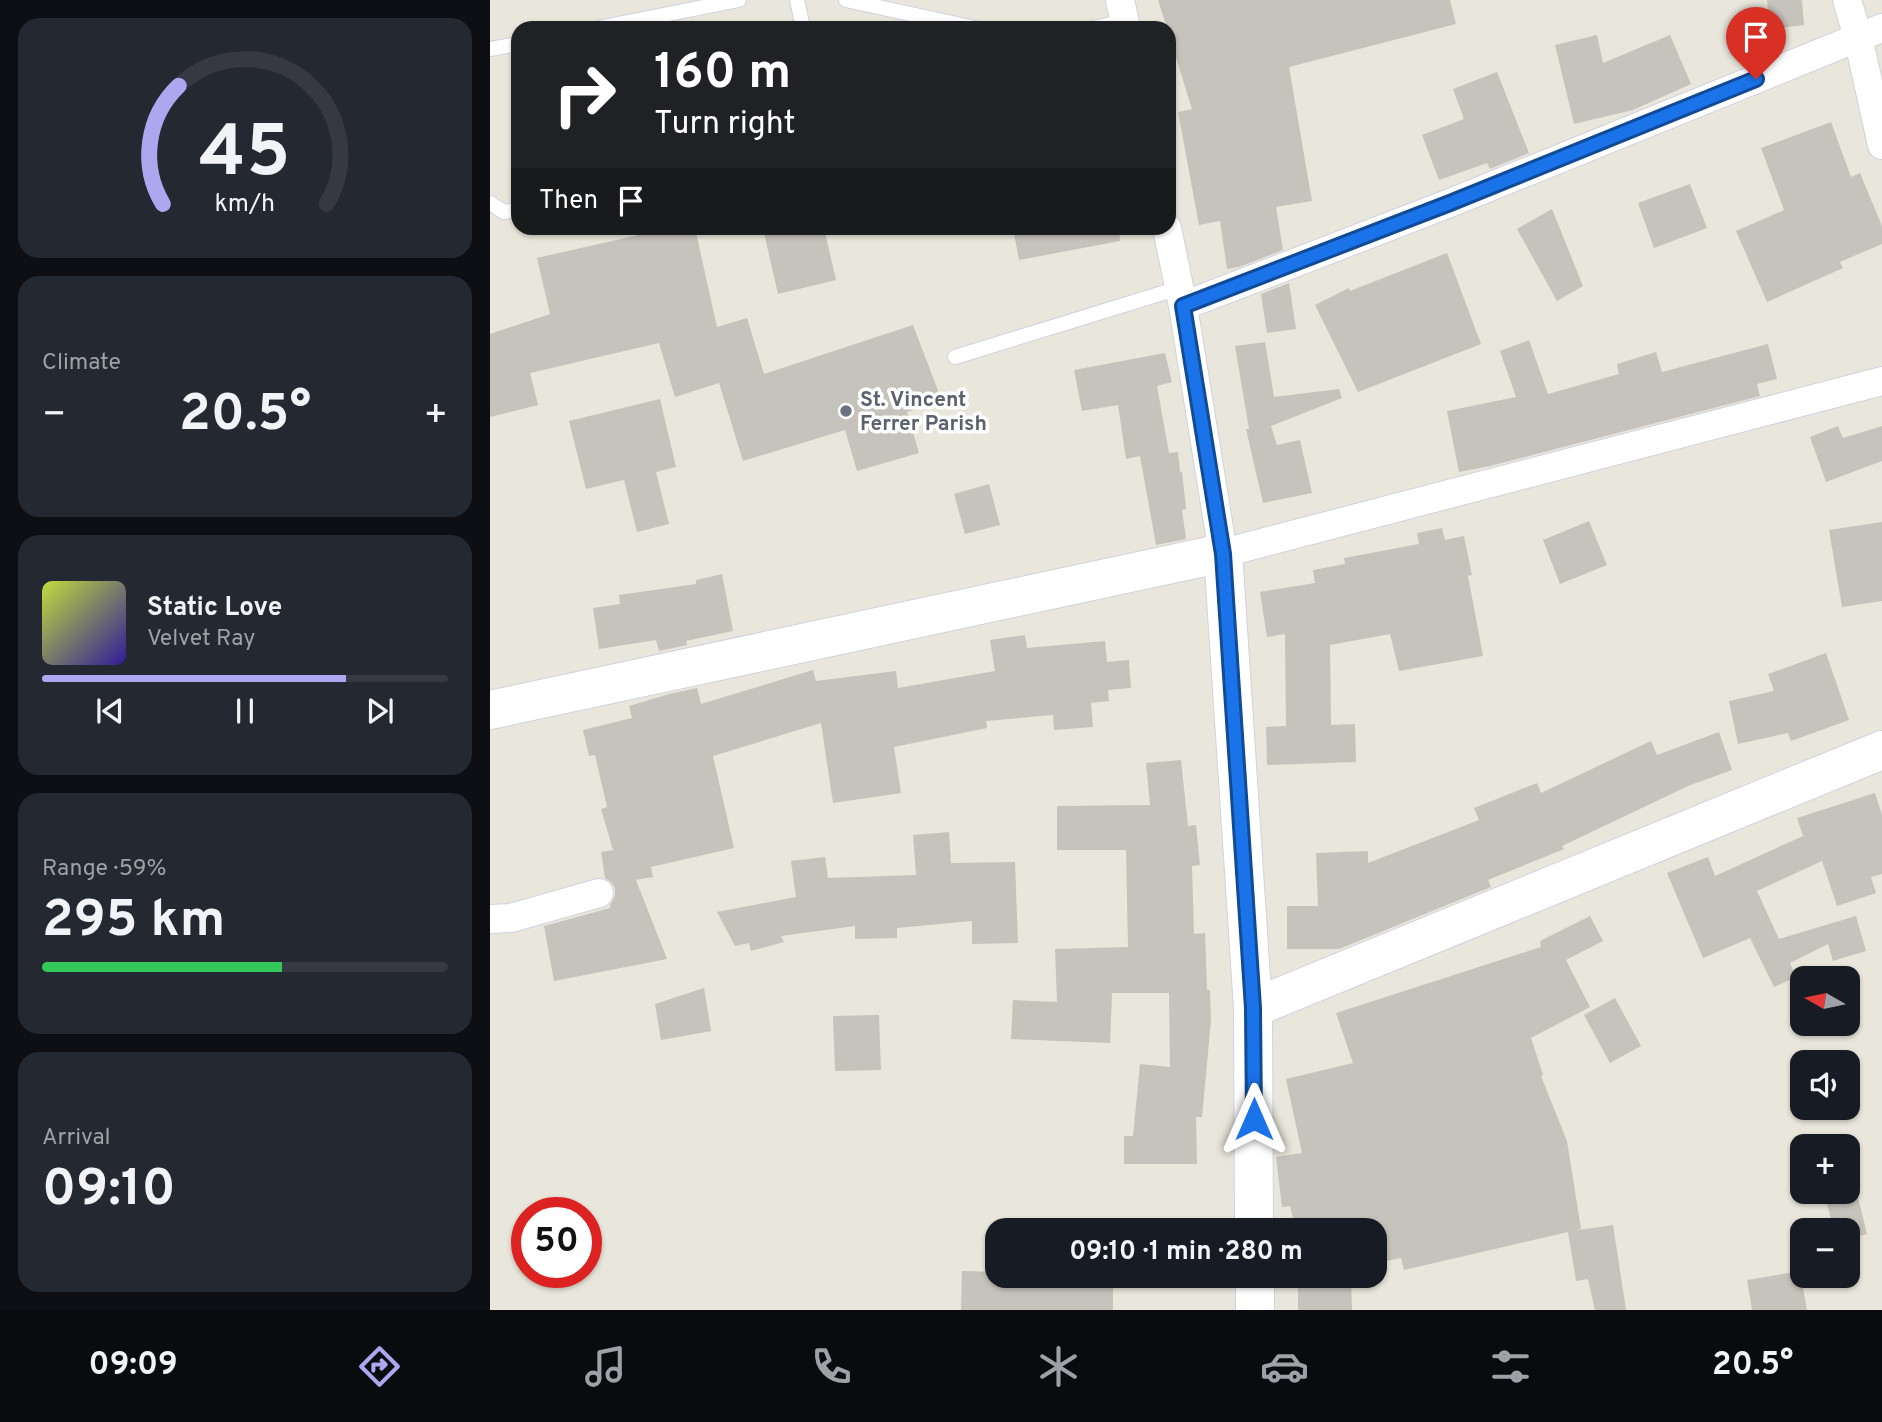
<!DOCTYPE html>
<html lang="en">
<head>
<meta charset="utf-8">
<style>
  body { margin:0; font-family:Overpass,sans-serif; background:#242831; color:#f1f3f6; height:100vh; display:flex; flex-direction:column; font-size:26px; white-space:nowrap }
  * { box-sizing:border-box; margin:0 }
  p { font-size:23px; color:#9ea1a6 }
  .icon { flex:none; width:38px; height:38px; fill:none; stroke:currentColor; stroke-width:2; stroke-linecap:round; stroke-linejoin:round }
  .map { position:relative; flex:1; overflow:hidden }
  .details { display:flex; flex-direction:column; gap:18px; padding:18px; background:#0d0f14; width:490px }
  .details>* { flex:none }
  .hud { position:absolute; left:21px; top:21px; width:665px; height:214px; border-radius:21px; box-shadow:0 2px 5px #0004; background:#202124; color:#fff; overflow:hidden }
  .needle { width:46px; rotate:279deg }
  .tools { position:absolute; left:1300px; top:966px; display:grid; gap:14px }
  .tools a { display:grid; place-items:center; width:70px; height:70px; border-radius:14px; background:#171b24; box-shadow:0 2px 5px #0004; font-size:35px }
  .speed { position:absolute; left:21px; top:1197px; display:flex; gap:14px; font-size:35px; font-weight:700; text-align:center }
  .speed>* { display:grid; place-content:center; width:91px; height:91px; border-radius:50%; background:#171b24; box-shadow:0 2px 5px #0004; line-height:1 }
  .speed .limit { border:10px solid #d22; background:#fff; color:#111 }
  .pin { position:absolute; display:grid; place-items:center; width:60px; height:60px; color:#fff; margin:-72px -30px; border-radius:50% 50% 50% 0; rotate:-45deg; box-shadow:0 0 7px #0007 }
  .pin .icon { rotate:45deg }
  .me { position:absolute; width:77px; margin:-38px; rotate:0deg; stroke-linejoin:round; filter:drop-shadow(0 0 5px #0008) }
  .turn { display:flex; align-items:center; gap:24px; height:147px; padding:0 28px; font-size:32px }
  .turn .icon { width:91px; height:91px; stroke-width:2.5 }
  .turn b { display:block; font-size:49px; line-height:60px }
  .then { display:flex; align-items:center; height:66px; padding:0 28px; background:#0003; gap:14px; font-size:26px }
  .big { font-size:52px; font-weight:700; line-height:1.1 }
  .details .tile { flex:1; display:flex; flex-direction:column; justify-content:center; gap:10px; min-width:0; padding:0 24px; border-radius:21px; background:#242831 }
  .details .dial { align-items:center; gap:0 }
  .dial svg { height:182px; overflow:visible; fill:none; stroke:#363941; stroke-width:7; stroke-linecap:round; text-anchor:middle }
  .dial text { fill:#f1f3f6; stroke:none }
  .song { display:flex; align-items:center; gap:21px }
  .cover { width:84px; height:84px; border-radius:10px; background:linear-gradient(135deg,hsl(70 70% 55%),hsl(250 70% 35%)) }
  .played { height:7px; border-radius:4px; background:linear-gradient(90deg,#ada7ef 75%,#363941 75%) }
  .keys { display:flex; justify-content:space-around; direction:ltr }
  .heat { display:flex; justify-content:space-between; align-items:center; font-size:38px; direction:ltr }
  .charge { height:10px; border-radius:5px; background:linear-gradient(90deg,#34c759 59%,#363941 0) }
  .trip { position:absolute; left:495px; top:1218px; width:402px; height:70px; border-radius:21px; background:#171b24; box-shadow:0 2px 5px #0004; font-weight:700; line-height:70px; text-align:center }
  .tabs { display:flex; height:112px; justify-content:space-around; align-items:center; background:#090b0e; color:#9ea1a6 }
  .tabs .icon { width:49px; height:49px }
  .tabs .current { color:#ada7ef }
  .tabs b { font-size:32px; color:#f1f3f6 }
  main { display:flex; flex:1; min-height:0 }
  .map>svg:first-child { display:block }
  .building { fill:#c5c3bb }
  .lines { fill:none; stroke-linecap:round; stroke-linejoin:round }
  .lane-casing { stroke:#d2d1e0; stroke-width:16 }
  .street-casing { stroke:#d2d1e0; stroke-width:30 }
  .secondary-casing { stroke:#d2d1e0; stroke-width:40 }
  .lane { stroke:#fff; stroke-width:14 }
  .street { stroke:#fff; stroke-width:28 }
  .secondary { stroke:#fff; stroke-width:38 }
  .route-casing { stroke:#114b97; stroke-width:18 }
  .route { stroke:#1a73e8; stroke-width:12 }
  .worship-dot { fill:#6b7280; stroke:#fff; stroke-width:2.5 }
  .labels { text-anchor:middle; stroke-width:7; stroke-linejoin:round; paint-order:stroke }
  .worship-label { font-size:21px; font-weight:bold; fill:#5b616d; stroke:#fff; text-anchor:start }
</style>
</head>
<body>
<main>
<section class="details">
<div class="tile dial"><svg viewBox="0 0 100 80">
<path d="M14 69A42 42 0 1 1 86 69"/>
<path d="M14 69A42 42 0 0 1 21 17" stroke="#ada7ef"/>
<text x="50" y="56" font-size="32" font-weight="700">45</text>
<text x="50" y="72" font-size="11">km/h</text>
</svg></div>
<div class="tile"><p>Climate</p>
<div class="heat"><a>−</a><b class="big">20.5°</b><a>+</a></div>
</div>
<div class="tile">
<div class="song"><i class="cover"></i><div><b>Static Love</b><p>Velvet Ray</p></div></div>
<div class="played"></div>
<div class="keys"><svg class="icon" aria-label="previous" viewBox="0 0 24 24"><path d="M18 5L8 12l10 7zM5 5v14"/></svg><svg class="icon" aria-label="pause" viewBox="0 0 24 24"><path d="M8 5v14M16 5v14"/></svg><svg class="icon" aria-label="next" viewBox="0 0 24 24"><path d="M6 5l10 7-10 7zM19 5v14"/></svg></div>
</div>
<div class="tile"><p>Range · 59%</p><b class="big">295 km</b><div class="charge"></div></div>
<div class="tile"><p>Arrival</p><b class="big">09:10</b></div>
</section>
<div class="map">
<svg width="1392" height="1310" viewBox="0 0 1392 1310">
  <rect width="100%" height="100%" fill="#e9e7db"/>
  <path class="building" d="M668,0H960L966,24L799,67L822,201L786,207L793,250L749,267L737,269L730,221L709,225L688,112L702,109L679,35V28H677Z
    M1277,0H1312L1314,25L1280,29Z
    M1107,35L1113,63L1180,35L1201,84L1143,110L1084,124L1065,45Z
    M1007,72L1039,153L1000,169L997,163L949,180L932,135L974,119L963,89Z
    M1341,122L1361,177L1370,173L1392,226V244L1350,262L1353,268L1277,302L1246,231L1294,210L1271,148Z
    M1200,184L1217,228L1164,248L1148,203Z
    M1062,209L1093,286L1067,301L1027,229Z
    M179,228H205L227,327L257,318L274,374L423,325L452,401L417,412L429,453L367,471L355,430L253,461L229,383L185,397L169,343L40,373L48,405L0,417V334L60,314L47,258Z
    M295,228H334L346,280L288,294L274,233Z
    M523,228H629L630,241L529,260Z
    M957,253L991,344L868,392L825,305L859,288L860,291Z
    M799,283L806,329L777,333L771,294Z
    M1039,340L1058,394L1129,374L1127,364L1166,352L1172,372L1278,344L1287,379L1267,384L1270,396L1000,466L969,472L957,411L1026,397L1010,351Z
    M775,342L784,397L849,389L852,398L781,426L787,445L810,440L822,493L773,503L756,429H759L745,346Z
    M675,353L682,382L667,386L679,453L688,452L690,472H692L696,509L692,510L696,539L666,545L650,456L636,459L628,405L592,411L584,370Z
    M170,399L186,467L166,472L179,524L147,532L134,480L96,489L79,421Z
    M1348,426L1353,438L1392,426V461L1336,482L1320,437Z
    M499,484L510,525L475,534L464,494Z
    M1099,521L1117,565L1070,584L1053,540Z
    M1392,522V601L1352,607L1339,530Z
    M952,528L955,540L974,536L982,575L978,576L993,656L909,671L900,634L840,645L841,725L865,724L866,762L777,765L776,727L796,726L795,634L777,637L770,592L825,583L823,570L855,564L854,558L929,544L927,533Z
    M232,574L243,631L196,641L197,645L169,651L166,640L109,649L103,608L130,604L129,595L206,584V580Z
    M535,635L537,648L615,641L617,662L639,660L641,688L618,690L619,701L601,703L603,727L564,730L563,715L496,721L497,728L404,747L411,793L343,803L331,723L223,756L244,848L161,867L163,877L146,880L177,959L64,981L54,926L120,908V905L125,896V888L121,882L115,878L111,852L123,850L111,809L117,807L105,755L99,756L93,730L142,718L139,706L179,694L207,688L211,704L323,670L326,681L406,671L408,688L505,671L500,640Z
    M1336,653L1359,720L1301,741L1298,733L1248,744L1239,701L1284,691L1278,674Z
    M1229,732L1242,770L1198,786L1072,846L1074,849L998,880L1001,887L849,949H797V906H828L826,853L878,851V863L989,820L984,808L1047,783L1051,793L1161,741L1167,755Z
    M691,760L698,826L706,825L710,865L702,866L704,934L715,933L717,990H720L721,1020L712,1117H706L707,1164H634V1136H643L650,1064L680,1067L679,993H622L620,1043L521,1039L523,1000L567,1002L565,949L638,947L636,850H567V806L660,805L656,763Z
    M1385,793L1392,815V874L1381,877L1386,893L1347,906L1332,861L1267,891L1289,939L1366,916L1376,951L1343,961L1338,944L1300,963L1306,977L1284,987L1260,938L1213,958L1177,873L1218,857L1225,876L1313,836L1307,818Z
    M459,832L461,863L525,862L528,943L482,944V921L407,928V938L365,939V926L291,936L294,942L261,951L259,943L245,946L227,912L306,897L301,861L335,857L338,878L426,875L423,835Z
    M1100,916L1113,941L1076,960L1100,1007L1041,1038L1053,1075L1051,1076L1077,1141L1091,1229L1082,1231L1123,1225L1136,1310H1105L1098,1279L1086,1281L1078,1232L914,1270L911,1258L886,1263V1230H806L800,1206L792,1207L786,1157L812,1153L796,1079L863,1063L846,1013L1051,947L1050,941Z
    M214,988L221,1031L171,1040L165,1004Z
    M1125,998L1151,1046L1120,1063L1094,1015Z
    M389,1015L391,1070L345,1071L343,1016Z
    M1365,1185L1377,1234L1358,1239V1230H1344L1334,1193L1358,1192V1187Z
    M472,1271L508,1272V1276H623V1310H471Z
    M1310,1271L1317,1310H1262L1257,1280Z
    M808,1276H861L862,1310H808Z"/>
  <g class="lines">
    <defs>
      <path id="lane" d="M307,0L313,28
        M356,0L485,28
        M108,28L249,0
        M603,28L635,21
        M0,49L28,44
        M0,203L14,212L28,210
        M465,357L689,288"/>
      <path id="street" d="M630,0L636,28
        M1357,0L1368,37L1392,145
        M677,228L693,306L733,553L1392,381
        M693,306L960,203L1392,28
        M0,919L21,918L109,893"/>
      <path id="secondary" d="M0,710L733,553L763,1008L764,1230
        M763,1008L1392,750
        M765,1276V1310"/>
    </defs>
    <use href="#lane" class="lane-casing"/>
    <use href="#street" class="street-casing"/>
    <use href="#secondary" class="secondary-casing"/>
    <use href="#lane" class="lane"/>
    <use href="#street" class="street"/>
    <use href="#secondary" class="secondary"/>
  </g>
  <g class="lines">
    <defs>
      <path id="route" d="M764,1119L763,1008L733,554L693,306L960,203L1266,79"/>
    </defs>
    <use href="#route" class="route-casing"/>
    <use href="#route" class="route"/>
  </g>
  <circle class="worship-dot" cx="356" cy="411" r="7"/>
  <g class="labels">
    <g class="worship-label">
      <text x="370" y="406">St. Vincent<tspan x="370" dy="24">Ferrer Parish</tspan></text>
    </g>
  </g>
</svg>
<div class="tools">
<a><svg class="needle" viewBox="-14 -14 28 28"><path d="M0-13l5 13h-10z" fill="#e53935"/><path d="M0 13l5-13h-10z" fill="#9ea1a6"/></svg></a>
<a><svg class="icon" aria-label="sound" viewBox="0 0 24 24"><path d="M4 9h4l5-4v14l-5-4H4zM17 9q2 3 0 6"/></svg></a>
<a>+</a>
<a>−</a>
</div>
<div class="speed"><div class="limit">50</div></div>
<div class="pin" style="left:1266px;top:79px;background:#d93025"><svg class="icon" aria-label="arrive" viewBox="0 0 24 24"><path d="M6 21V4h12l-3 4 3 4H6"/></svg></div>
<svg class="me" style="left:764px;top:1119px" viewBox="-20 -20 40 40"><path d="M0-17L14 15 0 8-14 15z" fill="#1a73e8" stroke="#fff" stroke-width="4"/></svg>
<div class="trip">09:10 · 1 min · 280 m</div>
<div class="hud">
<div class="turn"><svg class="icon" aria-label="right" viewBox="0 0 24 24"><path d="M7 20v-9h11M14 6l5 5-5 5"/></svg><div><b>160 m</b>Turn right</div></div>
<div class="then">Then<svg class="icon" aria-label="arrive" viewBox="0 0 24 24"><path d="M6 21V4h12l-3 4 3 4H6"/></svg></div>
</div>
</div>
</main>
<nav class="tabs">
<b>09:09</b>
<svg class="icon current" aria-label="directions" viewBox="0 0 24 24"><path d="M12 3l9 9-9 9-9-9zM9 14v-3h6M13 9l2 2-2 2"/></svg>
<svg class="icon" aria-label="music" viewBox="0 0 24 24"><path d="M9 18V5l10-2v13"/><circle cx="6" cy="18" r="3"/><circle cx="16" cy="16" r="3"/></svg>
<svg class="icon" aria-label="phone" viewBox="0 0 24 24"><path d="M5 4h4l2 5-3 2q2 4 5 5l2-3 5 2v4C11 20 4 13 5 4z"/></svg>
<svg class="icon" aria-label="climate" viewBox="0 0 24 24"><path d="M12 3v18M4 7l16 10M4 17L20 7"/></svg>
<svg class="icon" aria-label="car" viewBox="0 0 24 24"><path d="M5 17H2v-5l4-1 3-4h7l3 4 3 1v5h-3M9 17h6M6 11h13"/><circle cx="7" cy="17" r="2"/><circle cx="17" cy="17" r="2"/></svg>
<svg class="icon" aria-label="filters" viewBox="0 0 24 24"><path d="M4 7h16M4 17h16"/><circle cx="9" cy="7" r="2"/><circle cx="15" cy="17" r="2"/></svg>
<b>20.5°</b>
</nav>
</body>
</html>
